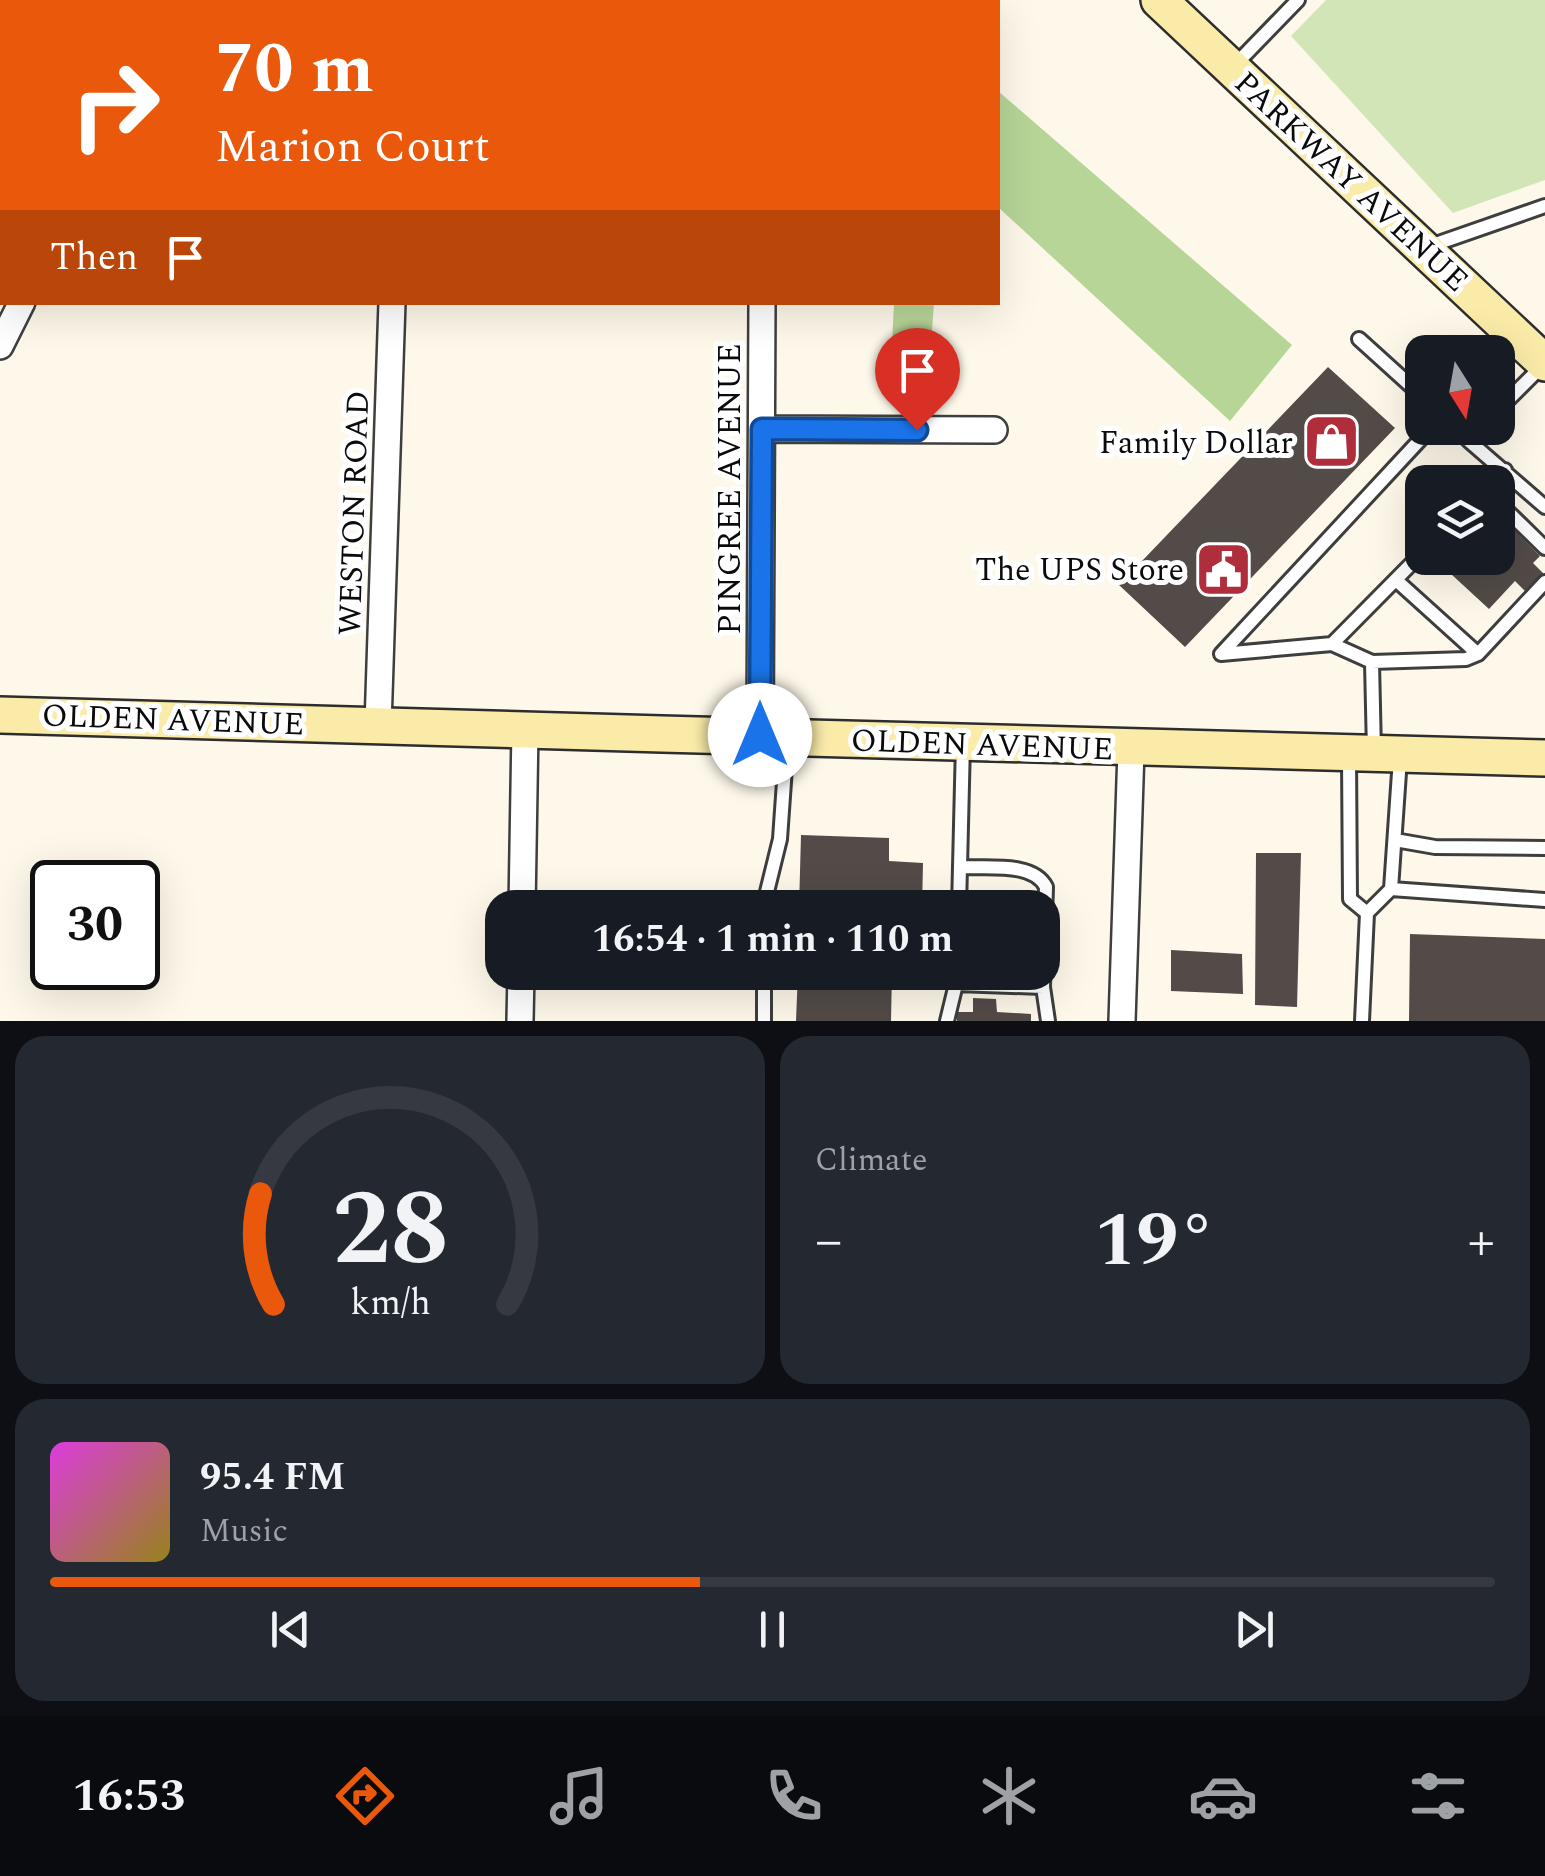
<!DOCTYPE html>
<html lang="en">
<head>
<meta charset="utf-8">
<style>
  body { margin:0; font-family:Spectral,serif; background:#242831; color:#f1f3f6; height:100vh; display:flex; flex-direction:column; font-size:38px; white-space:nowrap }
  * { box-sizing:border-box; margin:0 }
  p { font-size:32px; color:#9ea1a6 }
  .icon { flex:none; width:55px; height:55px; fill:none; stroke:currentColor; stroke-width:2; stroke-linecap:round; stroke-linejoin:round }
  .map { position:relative; height:1021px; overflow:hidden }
  .details { display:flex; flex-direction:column; gap:15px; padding:15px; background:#0d0f14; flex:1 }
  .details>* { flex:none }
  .guide { position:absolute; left:0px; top:0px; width:1000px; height:305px; box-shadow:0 10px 40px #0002; background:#ea580c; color:#fff; overflow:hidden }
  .needle { width:65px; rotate:169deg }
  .buttons { position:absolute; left:1405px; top:335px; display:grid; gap:20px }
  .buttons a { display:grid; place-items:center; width:110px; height:110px; border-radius:20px; background:#171b24; box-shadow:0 10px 40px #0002; font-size:50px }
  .speed { position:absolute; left:30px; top:860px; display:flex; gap:20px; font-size:50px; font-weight:700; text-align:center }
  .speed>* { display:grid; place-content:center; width:130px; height:130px; border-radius:50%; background:#171b24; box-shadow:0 10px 40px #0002; line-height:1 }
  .speed .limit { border:5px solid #111; border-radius:15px; background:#fff; color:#111 }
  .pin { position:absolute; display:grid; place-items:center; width:85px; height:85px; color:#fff; margin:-102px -42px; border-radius:50% 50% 50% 0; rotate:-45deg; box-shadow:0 0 10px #0007 }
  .pin .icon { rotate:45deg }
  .me { position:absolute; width:110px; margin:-55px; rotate:0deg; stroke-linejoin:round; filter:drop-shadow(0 0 8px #0008) }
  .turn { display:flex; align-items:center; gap:35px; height:210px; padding:0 50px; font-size:45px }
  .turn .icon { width:130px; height:130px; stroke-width:2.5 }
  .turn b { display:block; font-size:70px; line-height:85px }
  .then { display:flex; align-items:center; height:95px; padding:0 50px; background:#0003; gap:20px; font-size:38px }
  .big { font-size:75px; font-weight:700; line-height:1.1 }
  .details .tile { flex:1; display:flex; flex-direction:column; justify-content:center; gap:15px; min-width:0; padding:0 35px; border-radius:30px; background:#242831 }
  .details .dial { align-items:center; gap:0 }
  .dial svg { height:260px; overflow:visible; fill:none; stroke:#363941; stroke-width:7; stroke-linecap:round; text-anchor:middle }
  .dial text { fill:#f1f3f6; stroke:none }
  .song { display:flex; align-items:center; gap:30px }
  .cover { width:120px; height:120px; border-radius:15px; background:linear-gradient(135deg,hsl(300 70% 55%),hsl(50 70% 35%)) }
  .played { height:10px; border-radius:5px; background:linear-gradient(90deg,#ea580c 45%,#363941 45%) }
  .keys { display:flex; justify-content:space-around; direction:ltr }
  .heat { display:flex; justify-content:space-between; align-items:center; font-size:55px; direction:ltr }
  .details .tiles { flex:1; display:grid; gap:15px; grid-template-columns:1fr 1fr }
  .tile:last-child { grid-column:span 2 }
  .trip { position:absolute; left:485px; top:890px; width:575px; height:100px; border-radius:30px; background:#171b24; box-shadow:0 10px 40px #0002; font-weight:700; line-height:100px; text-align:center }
  .menu { display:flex; height:160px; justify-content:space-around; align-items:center; background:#090b0e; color:#9ea1a6 }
  .menu .icon { width:70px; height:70px }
  .menu .current { color:#ea580c }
  .menu b { font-size:45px; color:#f1f3f6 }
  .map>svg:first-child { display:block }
  .green { fill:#d2e5b6 }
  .forest { fill:#b7d597 }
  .building { fill:#524b48 }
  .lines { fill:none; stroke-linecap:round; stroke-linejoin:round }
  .lane-casing { stroke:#3e3e3e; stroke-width:18 }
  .street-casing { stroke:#3e3e3e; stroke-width:30 }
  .secondary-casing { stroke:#2d2d2d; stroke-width:40 }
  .lane { stroke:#fff; stroke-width:12 }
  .street { stroke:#fff; stroke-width:25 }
  .secondary { stroke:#faeba9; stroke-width:35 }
  .route-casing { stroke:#114b97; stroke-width:25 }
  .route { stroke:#1a73e8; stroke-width:18 }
  .labels { text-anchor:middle; stroke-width:10; stroke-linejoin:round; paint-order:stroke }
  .street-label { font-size:32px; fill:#0b0b0b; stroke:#fff }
  .poi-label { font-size:32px; fill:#0b0b0b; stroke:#fff; text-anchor:end }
</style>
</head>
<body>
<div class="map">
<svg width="1545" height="1021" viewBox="0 0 1545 1021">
  <rect width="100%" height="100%" fill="#fef8ea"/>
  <path class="green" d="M1326,0H1545V180L1453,213L1291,36Z"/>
  <path class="forest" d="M998,91L1292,345L1230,421L998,207Z
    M894,303H934L931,344L891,363Z"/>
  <path class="building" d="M1328,367L1395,428L1185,647L1119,585Z
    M1498,513L1540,556L1533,563L1544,574L1525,591L1515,581L1489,609L1438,562L1442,558H1498Z
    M801,835L889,838V861L923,863L922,908H799Z
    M1256,853H1301L1297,1007L1255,1005Z
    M1410,934L1545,939V1021H1409Z
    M1171,950L1242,954L1243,994L1171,991Z
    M798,972H892L891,1021H796Z
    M973,998L996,999L997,1012L1031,1014V1021H957V1012H973Z"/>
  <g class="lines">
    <defs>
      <path id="lane" d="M1233,67L1298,0
        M1430,246L1545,206
        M1359,339L1422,396
        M1498,410L1543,365
        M1456,428L1469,441L1481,428
        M1469,441L1545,507
        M1493,482L1505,470
        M1498,502L1545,548
        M1396,580L1478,654
        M1332,644L1422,553
        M1372,662L1466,659L1478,654L1545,582
        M1374,752L1372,662L1332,644L1221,654L1431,428
        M1349,757L1350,899L1367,913L1391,889L1400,758
        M1395,840L1435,847L1545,848
        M1391,889L1545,900
        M763,908L780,839L787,739
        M959,908L963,743
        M764,972V1021
        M956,972V984L1043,987L1046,887C1033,861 986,869 960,867
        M1043,987L1048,1021
        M947,1021L956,984
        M1362,1021L1367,913"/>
      <path id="street" d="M273,0L275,2
        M177,2L178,0
        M0,346L22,302
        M762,429L994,430
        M378,725L392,302
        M760,735L762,302
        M522,908L525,729
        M520,1021L521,972
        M1122,1021L1131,750"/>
      <path id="secondary" d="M1159,0L1545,363
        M0,715C515,728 1030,747 1545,758"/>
    </defs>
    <use href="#lane" class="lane-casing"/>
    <use href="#street" class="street-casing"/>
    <use href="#secondary" class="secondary-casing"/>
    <use href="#lane" class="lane"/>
    <use href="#street" class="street"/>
    <use href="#secondary" class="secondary"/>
  </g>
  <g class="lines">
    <defs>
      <path id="route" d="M760,735L762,429L917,430"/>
    </defs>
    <use href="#route" class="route-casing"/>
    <use href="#route" class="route"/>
  </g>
  <defs>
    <symbol id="shop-square" viewBox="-11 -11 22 22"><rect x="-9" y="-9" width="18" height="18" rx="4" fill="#b02d3c" stroke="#fff"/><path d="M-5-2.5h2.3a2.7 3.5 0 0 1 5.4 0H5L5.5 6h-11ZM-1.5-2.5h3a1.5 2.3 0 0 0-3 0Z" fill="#fff"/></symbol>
    <symbol id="civic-square" viewBox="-11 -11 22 22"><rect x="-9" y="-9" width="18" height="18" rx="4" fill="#b02d3c" stroke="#fff"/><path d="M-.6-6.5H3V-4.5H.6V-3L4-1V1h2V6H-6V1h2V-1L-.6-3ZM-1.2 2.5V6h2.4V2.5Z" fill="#fff"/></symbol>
  </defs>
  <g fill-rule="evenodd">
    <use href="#shop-square" x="1300" y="410" width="63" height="63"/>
    <use href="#civic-square" x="1192" y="538" width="63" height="63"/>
  </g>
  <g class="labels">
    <g class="street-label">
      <text transform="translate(1352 181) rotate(43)" y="11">PARKWAY AVENUE</text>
      <text transform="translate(729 489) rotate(-90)" y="11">PINGREE AVENUE</text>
      <text transform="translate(353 513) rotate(-88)" y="11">WESTON ROAD</text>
      <text transform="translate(173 719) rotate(2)" y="11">OLDEN AVENUE</text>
      <text transform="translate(982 744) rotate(2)" y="11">OLDEN AVENUE</text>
    </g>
    <g class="poi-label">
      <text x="1293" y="453">Family Dollar</text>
      <text x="1184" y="580">The UPS Store</text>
    </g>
  </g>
</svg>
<div class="buttons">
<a><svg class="needle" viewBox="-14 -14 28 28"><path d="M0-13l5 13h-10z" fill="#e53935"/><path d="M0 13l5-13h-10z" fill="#9ea1a6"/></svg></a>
<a><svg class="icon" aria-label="layers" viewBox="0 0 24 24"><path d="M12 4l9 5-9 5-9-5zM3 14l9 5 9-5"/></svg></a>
</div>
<div class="speed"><div class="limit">30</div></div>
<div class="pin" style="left:917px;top:430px;background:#d93025"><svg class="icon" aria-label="arrive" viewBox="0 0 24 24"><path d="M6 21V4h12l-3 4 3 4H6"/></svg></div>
<svg class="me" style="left:760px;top:735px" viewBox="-20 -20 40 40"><circle r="19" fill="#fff"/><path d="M0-13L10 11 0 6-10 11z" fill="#1a73e8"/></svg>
<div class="trip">16:54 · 1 min · 110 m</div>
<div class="guide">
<div class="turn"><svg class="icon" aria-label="right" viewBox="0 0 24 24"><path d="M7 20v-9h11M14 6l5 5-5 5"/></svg><div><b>70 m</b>Marion Court</div></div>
<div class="then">Then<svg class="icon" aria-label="arrive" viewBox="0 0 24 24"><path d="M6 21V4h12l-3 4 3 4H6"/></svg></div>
</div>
</div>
<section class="details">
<div class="tiles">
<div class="tile dial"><svg viewBox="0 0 100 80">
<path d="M14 69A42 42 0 1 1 86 69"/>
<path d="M14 69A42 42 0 0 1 10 35" stroke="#ea580c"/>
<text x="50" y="56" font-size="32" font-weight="700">28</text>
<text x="50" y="72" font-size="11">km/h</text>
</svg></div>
<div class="tile"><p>Climate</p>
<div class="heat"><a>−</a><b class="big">19°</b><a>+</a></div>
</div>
<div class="tile">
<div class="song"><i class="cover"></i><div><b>95.4 FM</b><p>Music</p></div></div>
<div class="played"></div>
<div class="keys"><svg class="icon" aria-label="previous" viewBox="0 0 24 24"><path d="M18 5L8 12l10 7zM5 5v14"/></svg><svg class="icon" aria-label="pause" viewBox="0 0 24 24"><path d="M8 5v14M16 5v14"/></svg><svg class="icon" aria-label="next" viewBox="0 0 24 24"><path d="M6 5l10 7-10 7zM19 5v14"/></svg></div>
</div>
</div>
</section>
<nav class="menu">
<b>16:53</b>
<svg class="icon current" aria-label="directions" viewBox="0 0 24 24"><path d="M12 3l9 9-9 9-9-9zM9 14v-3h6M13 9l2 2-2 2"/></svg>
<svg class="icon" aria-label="music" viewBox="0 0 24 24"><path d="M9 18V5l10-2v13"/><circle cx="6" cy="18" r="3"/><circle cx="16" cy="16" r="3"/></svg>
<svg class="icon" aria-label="phone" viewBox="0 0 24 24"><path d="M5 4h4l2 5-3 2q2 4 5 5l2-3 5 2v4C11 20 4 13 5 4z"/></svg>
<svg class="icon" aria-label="climate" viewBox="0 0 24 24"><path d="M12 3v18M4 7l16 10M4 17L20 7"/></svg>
<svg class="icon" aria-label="car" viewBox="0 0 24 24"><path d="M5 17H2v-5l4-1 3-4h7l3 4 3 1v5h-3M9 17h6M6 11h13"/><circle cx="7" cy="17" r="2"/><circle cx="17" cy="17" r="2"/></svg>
<svg class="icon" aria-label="filters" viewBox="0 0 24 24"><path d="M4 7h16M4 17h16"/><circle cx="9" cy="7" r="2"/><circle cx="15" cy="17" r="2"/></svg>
</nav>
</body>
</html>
